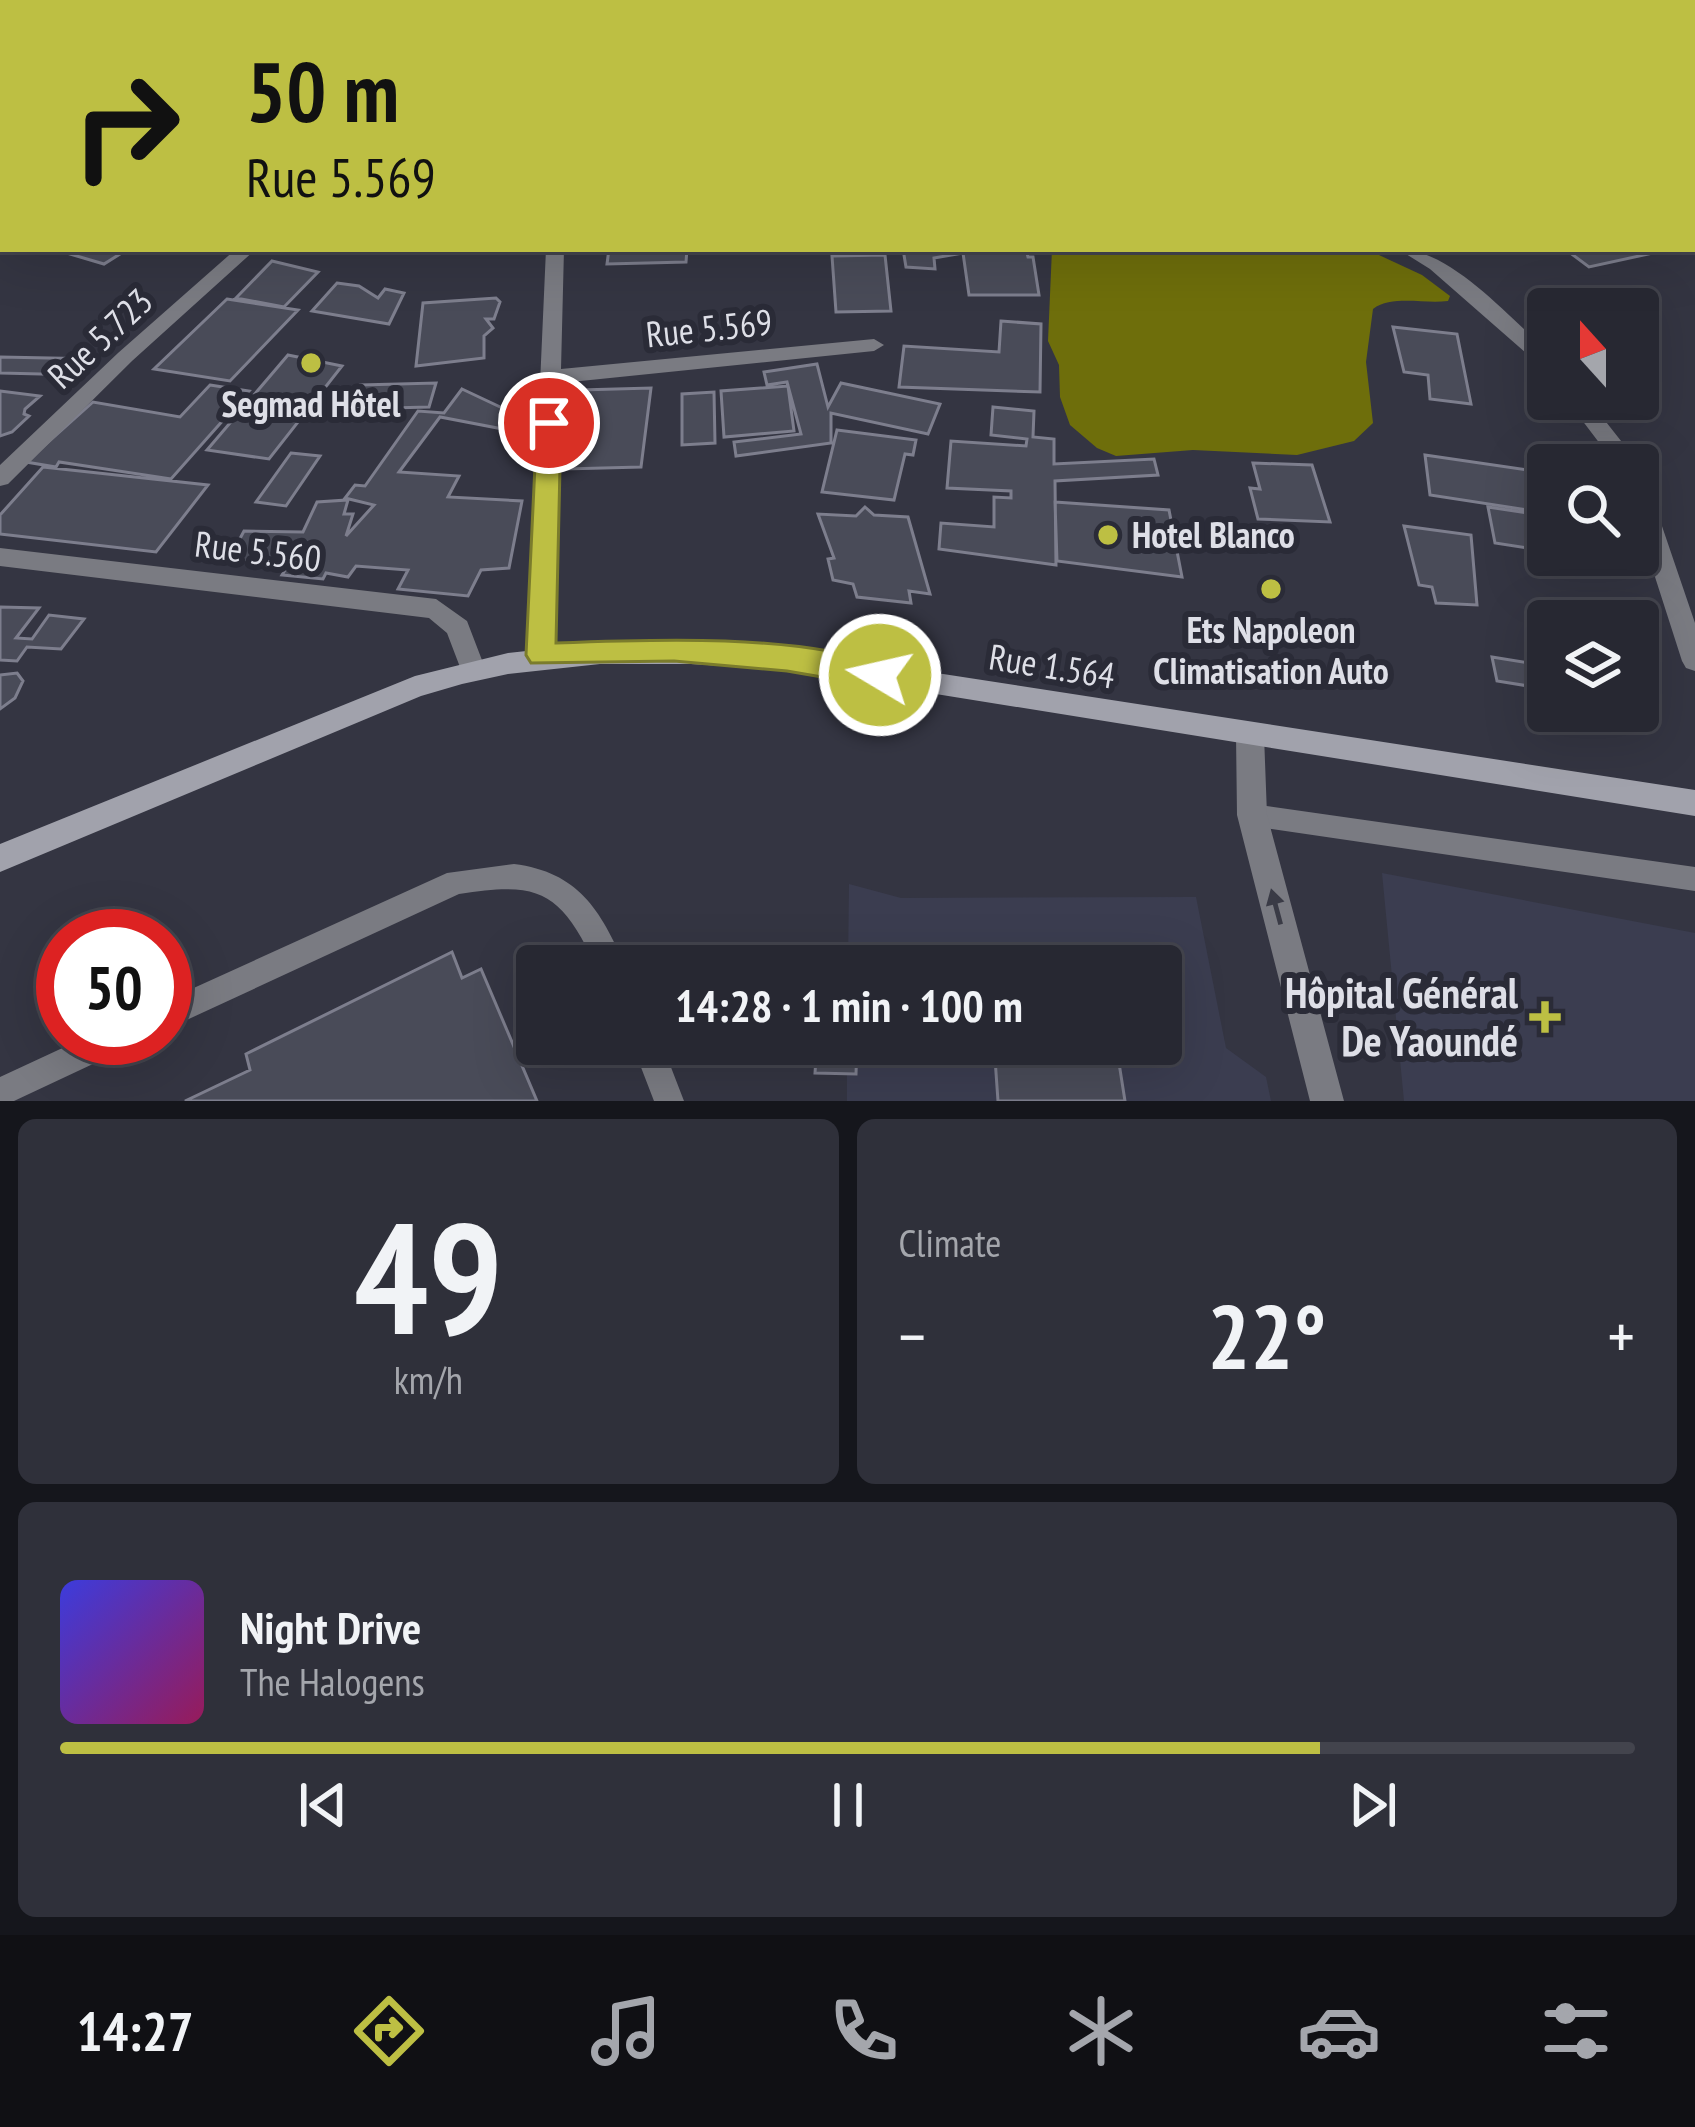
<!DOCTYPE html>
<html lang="en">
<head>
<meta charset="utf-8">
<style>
  body { margin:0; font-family:"PT Sans Narrow",sans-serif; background:#2f303a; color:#f1f3f6; height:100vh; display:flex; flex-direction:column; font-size:45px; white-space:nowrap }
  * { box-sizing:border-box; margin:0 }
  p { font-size:39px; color:#a4a6ac }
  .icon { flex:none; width:66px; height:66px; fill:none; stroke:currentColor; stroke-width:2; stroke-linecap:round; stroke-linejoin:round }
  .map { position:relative; height:1101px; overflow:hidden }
  .side { display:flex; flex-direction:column; gap:18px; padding:18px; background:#15161c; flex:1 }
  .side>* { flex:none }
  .hud { position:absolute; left:0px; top:0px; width:1695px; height:252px; box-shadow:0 12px 48px #0002,0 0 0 3px #43444d; background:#bdbf43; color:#111; overflow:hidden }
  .needle { width:78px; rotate:339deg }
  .buttons { position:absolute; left:1527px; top:288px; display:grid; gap:24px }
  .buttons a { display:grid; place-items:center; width:132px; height:132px; border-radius:12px; background:#272832; box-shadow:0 12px 48px #0002,0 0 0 3px #43444d; font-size:60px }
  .speed { position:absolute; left:36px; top:909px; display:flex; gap:24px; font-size:60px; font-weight:700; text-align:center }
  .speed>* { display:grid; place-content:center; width:156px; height:156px; border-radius:50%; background:#272832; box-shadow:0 12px 48px #0002,0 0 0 3px #43444d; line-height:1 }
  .speed .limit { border:18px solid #d22; background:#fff; color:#111 }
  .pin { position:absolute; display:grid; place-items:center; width:102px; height:102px; color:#fff; margin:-51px; border:6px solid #fff; border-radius:50%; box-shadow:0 3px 12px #0007 }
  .me { position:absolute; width:132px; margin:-66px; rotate:279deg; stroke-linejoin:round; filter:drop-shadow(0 0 9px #0008) }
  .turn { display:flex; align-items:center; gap:42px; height:252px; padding:0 48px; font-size:54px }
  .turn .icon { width:156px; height:156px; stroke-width:2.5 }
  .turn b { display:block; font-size:84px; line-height:102px }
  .big { font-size:90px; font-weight:600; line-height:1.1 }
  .side .widget { flex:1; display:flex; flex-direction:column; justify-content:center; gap:18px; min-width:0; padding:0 42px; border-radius:18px; background:#2f303a }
  .side .dial { align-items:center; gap:0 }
  .dial b { font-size:156px; line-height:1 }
  .song { display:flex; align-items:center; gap:36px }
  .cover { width:144px; height:144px; border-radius:18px; background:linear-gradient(135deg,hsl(240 70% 55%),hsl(330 70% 35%)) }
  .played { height:12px; border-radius:6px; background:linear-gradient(90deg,#bdbf43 80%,#43444d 80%) }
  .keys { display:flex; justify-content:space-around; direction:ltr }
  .heat { display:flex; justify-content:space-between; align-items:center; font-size:66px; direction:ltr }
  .side .tiles { flex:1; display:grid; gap:18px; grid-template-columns:1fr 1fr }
  .widget:last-child { grid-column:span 2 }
  .trip { position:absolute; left:516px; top:945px; width:666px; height:120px; border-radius:12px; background:#272832; box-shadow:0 12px 48px #0002,0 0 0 3px #43444d; font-weight:600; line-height:120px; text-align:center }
  .tabs { display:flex; height:192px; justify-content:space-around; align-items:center; background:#101014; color:#a4a6ac }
  .tabs .icon { width:84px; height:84px }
  .tabs .selected { color:#bdbf43 }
  .tabs b { font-size:54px; color:#f1f3f6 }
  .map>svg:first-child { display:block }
  .built { fill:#3b3d50 }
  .forest { fill:#6e6e0b }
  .building { fill:#494b58; stroke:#7d7e8d; stroke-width:3 }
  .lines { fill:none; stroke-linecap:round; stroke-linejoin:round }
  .service { fill:#7a7b82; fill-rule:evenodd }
  .minor { fill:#7a7b82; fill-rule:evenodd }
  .secondary { fill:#a1a2ac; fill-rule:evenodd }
  .oneway { fill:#3a3b46 }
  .route { fill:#bdbf43; stroke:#7b7c2c; stroke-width:3 }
  .poi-dot { fill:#bdbf43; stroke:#2a2b37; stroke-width:4.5 }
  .labels { text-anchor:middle; stroke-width:12; stroke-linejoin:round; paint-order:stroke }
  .street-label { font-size:36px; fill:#dedfe7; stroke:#2a2b37 }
  .poi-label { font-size:36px; font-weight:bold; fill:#dedfe7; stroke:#2a2b37 }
  .near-poi-label { font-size:42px; font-weight:bold; fill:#dedfe7; stroke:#2a2b37; text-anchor:end }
</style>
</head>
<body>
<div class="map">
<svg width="1695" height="1101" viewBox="0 0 1695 1101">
  <rect width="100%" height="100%" fill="#343542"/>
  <path class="built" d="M1382,873L1695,933V1101H1404Z
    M849,884L901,898L1196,897L1226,1048L1266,1077L1271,1101H847V1044H1161V966H848Z"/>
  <path class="forest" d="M653,0H1186L1189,3H656Z
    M1052,249H1366L1422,275L1450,296L1448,301C1423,304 1392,295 1373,309L1366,362L1373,423L1354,441L1297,455L1193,450L1116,456L1097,448L1070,425L1060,397L1059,365L1048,341Z"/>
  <path class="building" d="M53,249H128L104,264Z
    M609,249H687L686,262L607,264Z
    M903,249H1026L1028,257H1033L1039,295H969L963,253L934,258L935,269L906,267Z
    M1565,249H1658L1662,251L1589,267Z
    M885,255L891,311L836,312L832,256Z
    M272,261L318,272L284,307L236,298Z
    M337,283L359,286L378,298L385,289L404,293L389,324L312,311Z
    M496,298L500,302L494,319H486L493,328L484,336V358L416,366L423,303Z
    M227,299L298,310L230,381L154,369Z
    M1001,321L1041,324L1040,392L899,387L904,346L999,352Z
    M1393,327L1457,334L1471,404L1430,399L1428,375L1404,372Z
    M288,355L342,366L269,459L207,450Z
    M0,357L97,359L82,375L0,373Z
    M817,364L828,407L841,383L940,404L928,434L831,413V443L736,456L734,442L801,434L787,382L767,385L764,372Z
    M436,383L429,407L351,409L360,385Z
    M210,385L249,391L171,479L59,462L56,467L26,462L93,402L180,417Z
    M788,386L794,431L724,437L721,391Z
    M651,388L641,467L565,469L580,390Z
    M462,389L517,415L508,430L440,417L399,472L459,476L448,497L522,501L509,568L481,570L468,596L398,589L408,570L356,566L348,577L326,573L323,579L282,575L290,562L228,561L244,531L303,532L317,502L348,500L344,514H353L346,536L374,505L345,498L355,485L365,486L418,411L444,413Z
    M0,391L40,396L25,409L24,414L29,416L12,432L0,436Z
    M714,392L715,443L682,445V394Z
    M993,407L1034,411L1033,437L1054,439V464L1154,459L1158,475L1055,481L1056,565L939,549L941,523L994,527V497L1011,498V491L947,488L951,441L1026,446L1027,439L991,435Z
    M837,430L916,440L913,455L905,454L894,500L822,492Z
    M291,453L320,456L286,506L256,502Z
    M1425,455L1548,473V513L1430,495Z
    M1253,463L1312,465L1330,522L1258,519L1250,488L1260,489Z
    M43,467L208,485L156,552L0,534V515Z
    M1055,502L1169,510L1182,577L1057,561Z
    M865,507L874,515L908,517L930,594L909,591L911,603L857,597L853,584L833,580L828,559L834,558L818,514L856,516Z
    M1488,507L1548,516V551L1495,543Z
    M1404,526L1471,535L1477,605L1436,603L1432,587L1419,585Z
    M1601,555H1631L1637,575L1606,571Z
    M0,607L39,608L16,638L32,639L49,615L84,619L61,649L27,647L17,661L0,660Z
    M1492,657L1541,665L1547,689L1497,681Z
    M17,673L23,681L15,698L0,709V675Z
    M452,952L462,978L481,969L537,1101H185L250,1070L246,1054Z
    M817,1044H857L856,1074L815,1073Z
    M994,1044H1116L1125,1101H998Z"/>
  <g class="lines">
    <path class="service" d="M1252,804L1695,867V891L1252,826L1243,823L1239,815L1243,807Z
      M514,864C578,872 601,910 625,966H596C560,891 540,881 459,894L165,1030V1001L447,873Z
      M84,1038H132L127,1048L14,1101H0V1077Z
      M632,1044H662L684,1101H654Z"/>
    <path class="minor" d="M431,0H446L448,3H433Z
      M1205,0H1235L1238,3H1206Z
      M1692,47H1695V55H1692Z
      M236,249H256L132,361L8,484L0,486V465L118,353Z
      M546,249H564L561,369L874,339L884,345L874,351L561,383L554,655L550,662L541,665L532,662L528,655Z
      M1398,249C1451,249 1508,317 1548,351V368L1541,366L1430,269Z
      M1566,399H1588L1636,460L1639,465L1638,467L1616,465Z
      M1638,480L1649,488L1695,623V671L1686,668L1682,661L1638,524Z
      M0,548L436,599L467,621L485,668L481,675L472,678L463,675L447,633L429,618L0,566Z
      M1250,723L1260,727L1264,735L1267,815L1344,1101H1310L1237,815L1236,735L1240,727Z"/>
    <path class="secondary" d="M600,643H691L787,650L1695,790V816L787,670L691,664H600L508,674L462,684L421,696L0,872V844L415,676L508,653Z"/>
  </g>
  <defs><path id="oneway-solid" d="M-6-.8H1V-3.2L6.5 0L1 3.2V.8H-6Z" transform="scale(3)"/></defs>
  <use class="oneway" href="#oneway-solid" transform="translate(1276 907) rotate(-105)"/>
  <path class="route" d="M549,415L561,423L556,643C656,639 795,634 891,666L895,675L891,683L880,687L787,671L674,661L531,663L526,655L537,423Z"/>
  <g class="poi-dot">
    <circle cx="311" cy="363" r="12"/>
    <circle cx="1108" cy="535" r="12"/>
    <circle cx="1271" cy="589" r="12"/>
    <path d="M1539 999h12v12h12v12h-12v12h-12v-12h-12v-12h12z"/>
  </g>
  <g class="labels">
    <g class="street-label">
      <text transform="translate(709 328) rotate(-6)" y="13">Rue 5.569</text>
      <text transform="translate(100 338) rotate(-43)" y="13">Rue 5.723</text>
      <text transform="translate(258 551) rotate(7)" y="13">Rue 5.560</text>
      <text transform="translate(1052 666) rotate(9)" y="13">Rue 1.564</text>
    </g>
    <g class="poi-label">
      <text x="311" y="417">Segmad Hôtel</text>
      <text x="1132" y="548" text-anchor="start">Hotel Blanco</text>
      <text x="1271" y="643">Ets Napoleon<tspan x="1271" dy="41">Climatisation Auto</tspan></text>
    </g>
    <g class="near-poi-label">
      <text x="1518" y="1008">Hôpital Général<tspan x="1518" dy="48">De Yaoundé</tspan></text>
    </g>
  </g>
</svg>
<div class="buttons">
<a><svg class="needle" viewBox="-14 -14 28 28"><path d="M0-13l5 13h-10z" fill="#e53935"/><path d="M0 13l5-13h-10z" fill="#a4a6ac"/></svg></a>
<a><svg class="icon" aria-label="search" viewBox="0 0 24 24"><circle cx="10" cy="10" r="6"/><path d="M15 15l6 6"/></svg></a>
<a><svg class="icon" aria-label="layers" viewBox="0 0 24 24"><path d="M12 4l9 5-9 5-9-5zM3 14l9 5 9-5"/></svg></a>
</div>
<div class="speed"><div class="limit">50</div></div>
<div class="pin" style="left:549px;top:423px;background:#d93025"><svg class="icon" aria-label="arrive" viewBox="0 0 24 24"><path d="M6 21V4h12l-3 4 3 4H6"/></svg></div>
<svg class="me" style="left:880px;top:675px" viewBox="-20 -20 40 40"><circle r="17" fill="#bdbf43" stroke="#fff" stroke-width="3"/><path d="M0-11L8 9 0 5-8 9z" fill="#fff"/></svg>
<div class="trip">14:28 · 1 min · 100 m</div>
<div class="hud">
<div class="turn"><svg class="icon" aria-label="right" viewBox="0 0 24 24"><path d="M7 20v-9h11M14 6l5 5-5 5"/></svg><div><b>50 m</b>Rue 5.569</div></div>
</div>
</div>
<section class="side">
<div class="tiles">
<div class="widget dial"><b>49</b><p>km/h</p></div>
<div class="widget"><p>Climate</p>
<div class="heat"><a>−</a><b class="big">22°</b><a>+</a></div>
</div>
<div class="widget">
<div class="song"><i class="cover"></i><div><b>Night Drive</b><p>The Halogens</p></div></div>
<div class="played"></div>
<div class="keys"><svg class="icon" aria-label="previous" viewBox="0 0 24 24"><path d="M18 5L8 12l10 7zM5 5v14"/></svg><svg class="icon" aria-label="pause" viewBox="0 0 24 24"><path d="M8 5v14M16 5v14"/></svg><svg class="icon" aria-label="next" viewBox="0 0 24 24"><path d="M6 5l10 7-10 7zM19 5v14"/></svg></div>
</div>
</div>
</section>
<nav class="tabs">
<b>14:27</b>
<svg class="icon selected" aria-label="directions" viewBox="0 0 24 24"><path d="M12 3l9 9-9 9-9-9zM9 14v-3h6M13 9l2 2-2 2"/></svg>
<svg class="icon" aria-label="music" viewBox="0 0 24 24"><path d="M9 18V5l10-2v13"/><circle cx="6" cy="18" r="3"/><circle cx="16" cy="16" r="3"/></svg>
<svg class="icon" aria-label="phone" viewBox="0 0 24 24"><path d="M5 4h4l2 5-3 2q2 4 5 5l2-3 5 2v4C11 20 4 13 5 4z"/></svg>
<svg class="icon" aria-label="climate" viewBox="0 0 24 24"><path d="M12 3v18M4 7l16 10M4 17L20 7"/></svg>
<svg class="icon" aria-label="car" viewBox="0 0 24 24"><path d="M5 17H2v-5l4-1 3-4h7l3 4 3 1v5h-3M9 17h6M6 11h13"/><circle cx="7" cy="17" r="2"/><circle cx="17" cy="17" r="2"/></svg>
<svg class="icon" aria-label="filters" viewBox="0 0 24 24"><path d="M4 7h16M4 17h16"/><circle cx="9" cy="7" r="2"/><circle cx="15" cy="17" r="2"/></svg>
</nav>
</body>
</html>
